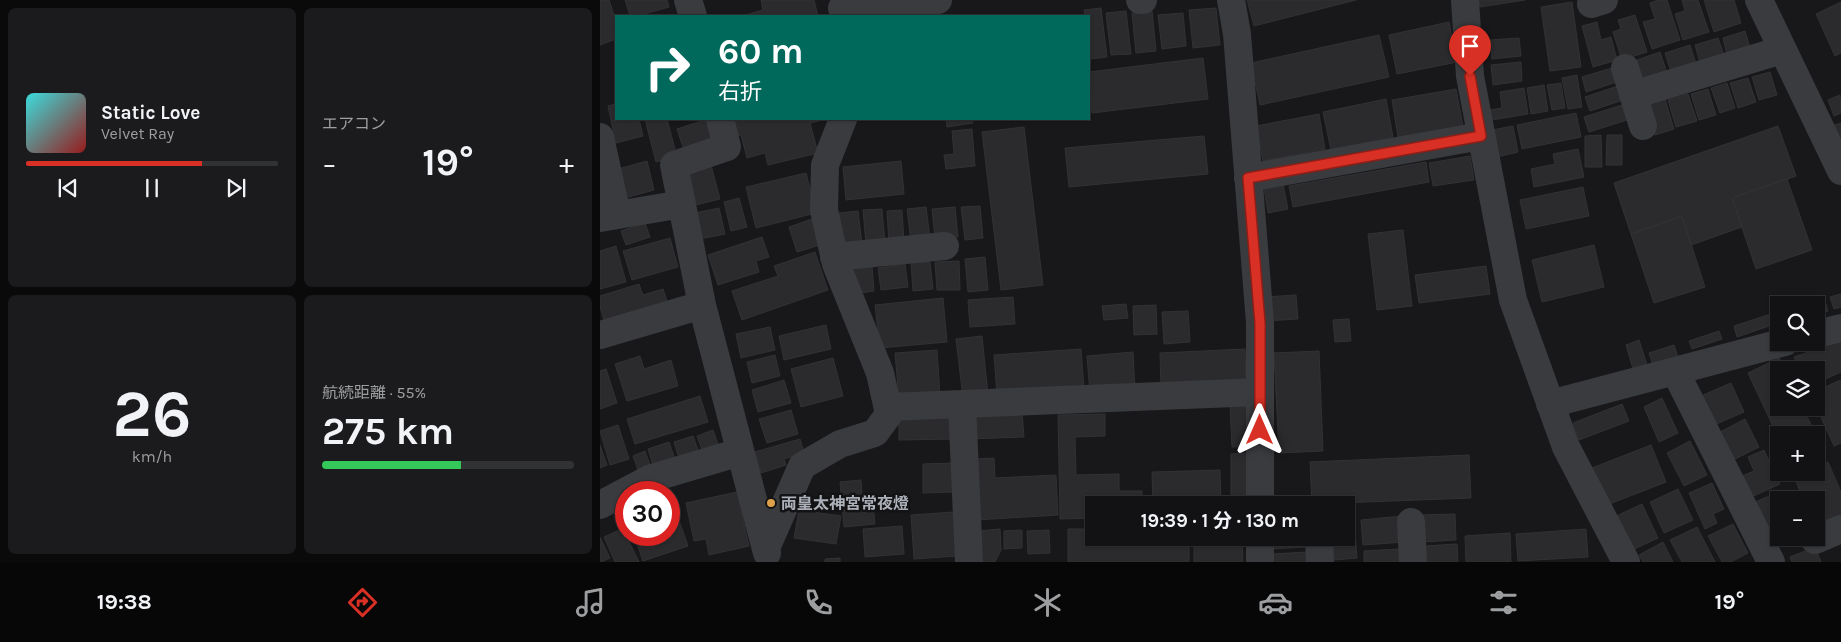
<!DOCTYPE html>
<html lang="ja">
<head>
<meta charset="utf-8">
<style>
  body { margin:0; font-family:Karla,"Noto Sans JP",sans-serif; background:#1b1b1d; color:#f1f3f6; height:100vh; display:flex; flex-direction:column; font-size:19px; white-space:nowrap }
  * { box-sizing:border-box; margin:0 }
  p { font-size:16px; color:#9c9ea0 }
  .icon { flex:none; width:28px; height:28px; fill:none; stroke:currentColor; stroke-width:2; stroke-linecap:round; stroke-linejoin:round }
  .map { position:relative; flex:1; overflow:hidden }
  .details { display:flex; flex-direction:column; gap:8px; padding:8px; background:#0a0a0b; width:600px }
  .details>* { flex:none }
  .hud { position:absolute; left:15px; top:15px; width:475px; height:105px; border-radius:0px; box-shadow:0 1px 4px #0004,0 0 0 1px #313234; background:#00695c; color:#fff; overflow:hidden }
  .tools { position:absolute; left:1170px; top:296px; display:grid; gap:10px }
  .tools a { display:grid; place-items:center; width:55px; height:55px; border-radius:0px; background:#121214; box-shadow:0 1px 4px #0004,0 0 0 1px #313234; font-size:25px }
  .speed { position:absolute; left:15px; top:481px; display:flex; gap:10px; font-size:25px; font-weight:700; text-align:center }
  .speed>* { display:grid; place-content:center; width:65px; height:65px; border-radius:50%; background:#121214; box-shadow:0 1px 4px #0004,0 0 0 1px #313234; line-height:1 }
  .speed .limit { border:8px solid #d22; background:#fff; color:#111 }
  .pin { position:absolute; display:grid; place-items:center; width:42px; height:42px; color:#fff; margin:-51px -21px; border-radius:50% 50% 50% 0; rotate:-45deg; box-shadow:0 0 5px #0007 }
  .pin .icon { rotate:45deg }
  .me { position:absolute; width:55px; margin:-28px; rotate:0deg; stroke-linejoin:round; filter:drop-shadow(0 0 4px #0008) }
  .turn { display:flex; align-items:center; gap:18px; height:105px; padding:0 20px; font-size:22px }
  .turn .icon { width:65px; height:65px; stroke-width:2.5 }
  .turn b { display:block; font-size:35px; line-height:42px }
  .big { font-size:38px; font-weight:700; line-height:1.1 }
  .details .tile { flex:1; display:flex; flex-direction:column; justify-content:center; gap:8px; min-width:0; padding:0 18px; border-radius:8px; background:#1b1b1d }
  .details .dial { align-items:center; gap:0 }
  .dial b { font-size:65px; line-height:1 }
  .song { display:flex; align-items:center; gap:15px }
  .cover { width:60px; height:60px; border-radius:8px; background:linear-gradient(135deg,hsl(180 70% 55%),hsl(0 70% 35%)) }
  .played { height:5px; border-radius:2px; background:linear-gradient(90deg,#d93025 70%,#313234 70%) }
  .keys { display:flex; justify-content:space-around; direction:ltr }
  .heat { display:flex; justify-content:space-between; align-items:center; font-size:28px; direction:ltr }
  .charge { height:8px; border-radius:4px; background:linear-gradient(90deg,#34c759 55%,#313234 0) }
  .details .tiles { flex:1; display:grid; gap:8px; grid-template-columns:repeat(2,1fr) }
  .trip { position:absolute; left:485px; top:496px; width:270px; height:50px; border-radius:0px; background:#121214; box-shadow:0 1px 4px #0004,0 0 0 1px #313234; font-weight:700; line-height:50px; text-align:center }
  .tab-bar { display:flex; height:80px; justify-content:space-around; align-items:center; background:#070708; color:#9c9ea0 }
  .tab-bar .icon { width:35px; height:35px }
  .tab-bar .selected { color:#d93025 }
  .tab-bar b { font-size:22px; color:#f1f3f6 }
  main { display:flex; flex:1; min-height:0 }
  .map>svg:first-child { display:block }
  .building { fill:#2b2b2d; stroke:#323235 }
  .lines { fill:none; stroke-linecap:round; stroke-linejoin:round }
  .minor { stroke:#393b3e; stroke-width:28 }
  .route-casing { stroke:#8d1f18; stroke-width:12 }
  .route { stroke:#d93025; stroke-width:9 }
  .poi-dot { fill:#dda14c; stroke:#131315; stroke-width:2 }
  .labels { text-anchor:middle; stroke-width:5; stroke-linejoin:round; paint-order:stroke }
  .poi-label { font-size:16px; font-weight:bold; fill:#acb0b8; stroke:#131315; text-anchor:start }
</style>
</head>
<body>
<main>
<section class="details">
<div class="tiles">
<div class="tile">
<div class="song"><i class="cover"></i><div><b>Static Love</b><p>Velvet Ray</p></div></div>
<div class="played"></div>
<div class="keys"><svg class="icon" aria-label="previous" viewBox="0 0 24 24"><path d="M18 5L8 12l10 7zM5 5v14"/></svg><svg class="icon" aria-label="pause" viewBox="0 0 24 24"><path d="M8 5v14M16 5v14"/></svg><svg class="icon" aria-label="next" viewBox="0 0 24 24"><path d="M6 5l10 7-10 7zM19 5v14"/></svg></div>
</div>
<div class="tile"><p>エアコン</p>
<div class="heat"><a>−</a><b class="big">19°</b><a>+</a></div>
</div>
<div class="tile dial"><b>26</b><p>km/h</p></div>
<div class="tile"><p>航続距離 · 55%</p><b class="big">275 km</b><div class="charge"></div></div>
</div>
</section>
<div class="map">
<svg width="1241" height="562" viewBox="0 0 1241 562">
  <rect width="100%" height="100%" fill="#18181a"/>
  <path class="building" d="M0,0H9L16,21V39L0,45Z
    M25,0H67L69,7L37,16H30Z
    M161,0H214L218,16H142L163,10Z
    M647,0H756L654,26Z
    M879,0H925L880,7Z
    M1058,0H1067L1080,40L1052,49L1043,22L1055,19L1050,3Z
    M1082,0H1098L1109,32L1083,40L1075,14L1085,11Z
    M1104,0H1134L1141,23L1114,32Z
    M972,2L981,67L950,71L941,7Z
    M1241,2V53L1235,56L1216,14Z
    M501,8L507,57L490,59L489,16H485L484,10Z
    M616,8L620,45L593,48L589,10Z
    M526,11L531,54L511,55L506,13Z
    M552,11L556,51L536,53L532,13Z
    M583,13L586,46L562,49L558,15Z
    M1035,15L1047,52L1022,60L1013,32L1021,29L1018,20Z
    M849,22L857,62L797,74L789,35Z
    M997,22L1001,40L1011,37L1017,60L993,67L982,26Z
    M1145,31L1150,48L1127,55L1123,38Z
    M779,35L789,77L660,105L651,63Z
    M919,38L921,56L892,59L890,40Z
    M1118,38L1124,55L1100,63L1095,45Z
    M1090,45L1096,64L1071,72L1065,53Z
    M1060,52L1067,73L1042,82L1034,61Z
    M603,58L608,99L492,113L489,72Z
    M921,62L922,81L893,85L891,65Z
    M1012,68L1017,82L986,92L982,77Z
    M1170,72L1177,95L1159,100L1152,77Z
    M977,75L982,107L968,109L962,78Z
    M1148,78L1156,102L1138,108L1130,83Z
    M961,83L965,108L952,110L947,85Z
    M1127,83L1135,108L1120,113L1111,88Z
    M944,85L948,111L931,114L927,88Z
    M1018,86L1023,100L990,111L985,97Z
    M924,88L928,114L892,120L890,110L902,108L900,92Z
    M856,89L863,126L798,137L792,100Z
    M1108,89L1116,115L1099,120L1091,94Z
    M1088,94L1097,121L1076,127L1068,100Z
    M1240,95L1241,113L1234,116L1228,100Z
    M786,99L793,137L731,150L723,112Z
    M1065,99L1074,129L1055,135L1046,105Z
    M16,104V119H39L43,136L16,143L8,106Z
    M1022,105L1027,120L989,132L984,117Z
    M976,113L981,137L922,149L917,125Z
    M719,114L725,149L663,161L656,126Z
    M45,119H67L77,157L56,162Z
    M108,119L118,139L84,150L77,129Z
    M128,119H226L210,123L218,153L168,165L165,153L147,158L141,135L132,137Z
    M346,119H372L373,123L347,127Z
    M1241,123V145L1234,125Z
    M913,126L918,152L897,157L892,130Z
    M1178,126L1196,176L1132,198L1142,227L1091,245L1082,216L1031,234L1014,183Z
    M424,127L443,285L401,290L382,132Z
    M372,129L375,166L346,169L344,155L354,154L352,131Z
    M1001,135L1002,167H985V136Z
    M1007,135H1022V165H1006Z
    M604,136L608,174L469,187L465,148Z
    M978,149L984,177L934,187L931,169L955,164L953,154Z
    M870,156L874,180L833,186L829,163Z
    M47,161L54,190L25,198L18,169Z
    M301,161L304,194L246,200L243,167Z
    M826,162L829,182L693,207L689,186Z
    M111,165L120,199L88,207L81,182L92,179L90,170Z
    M206,173L216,213L156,228L146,187Z
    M1187,179L1212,250L1156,269L1132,198Z
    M683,184L688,209L668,213L664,188Z
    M983,187L989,216L926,229L920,200Z
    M139,198L147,227L131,231L124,202Z
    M380,206L383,238L365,240L361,207Z
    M326,207L330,238L311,241L307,209Z
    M355,207L358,237L335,239L332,209Z
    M119,208L125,234L95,240L90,214Z
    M282,209L285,243L266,244L263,210Z
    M302,210L304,242L289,243L287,211Z
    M258,211L262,244L243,246L239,213Z
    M1082,216L1105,287L1054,303L1031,234Z
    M212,219L220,245L197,252L189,227Z
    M45,223L50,237L26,245L21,231Z
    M803,230L812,306L777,310L768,234Z
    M162,237L169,257L156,261L159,272L118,285L108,255Z
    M70,238L78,267L32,280L23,251Z
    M994,245L1004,287L942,302L932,260Z
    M16,246L26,282L0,289V251Z
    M215,252L228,290L142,320L132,291L178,276L174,266Z
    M385,257L388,290L368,292L365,259Z
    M359,261L360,290H337L335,262Z
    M330,262L333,289L313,291L311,263Z
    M305,264L308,287L281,290L278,268Z
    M272,266L274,291L253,294L250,268Z
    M886,266L890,294L819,303L815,275Z
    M39,284L43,295L63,289L70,310L7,330L0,307V296Z
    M1241,294V307L1234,309L1230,297Z
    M696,295L698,319L665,321L664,297Z
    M413,297L415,324L370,327L368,300Z
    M343,298L347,342L280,348L275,305Z
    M1224,299L1228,311L1216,315V305H1203Z
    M526,304L528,318L504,320L502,306Z
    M556,305L557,334L534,335L533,306Z
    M588,311L590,342L564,344L562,312Z
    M1171,314L1175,324L1137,337L1134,326Z
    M749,319L751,341L735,342L733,320Z
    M226,325L231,349L184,360L179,336Z
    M170,327L175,350L141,358L136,334Z
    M1119,331L1122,339L1092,349L1089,341Z
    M382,336L388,395L363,398L356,339Z
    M1039,340L1047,365L1033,369L1026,345Z
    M1241,341V372L1216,383V370H1200L1194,357Z
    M1074,345L1078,357L1053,365L1049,353Z
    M481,349L484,389L397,395L394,355Z
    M645,349L646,385L561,388L560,353Z
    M337,350L340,396L299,399L295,353Z
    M719,351L723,451L679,453L674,353Z
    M533,352L535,390L490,393L487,356Z
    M175,355L180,376L152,383L147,362Z
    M40,356L44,369L71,360L78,386L27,401L15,364Z
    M233,358L243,396L201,407L191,369Z
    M1179,358L1185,370H1179V408H1203L1216,435H1179V439L1148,373Z
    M6,369L17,403L0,409V371Z
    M184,380L191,403L158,412L152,390Z
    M1241,380V443L1234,446L1216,406V391Z
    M1131,383L1144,412L1114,425L1101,396Z
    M100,396L108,422L35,444L27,419Z
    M1062,398L1078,433L1059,442L1044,407Z
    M652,404L654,446L632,447L630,405Z
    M1022,404L1029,421L979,440L973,423Z
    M191,410L198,434L167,443L159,419Z
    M422,412L424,437L369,439V414Z
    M354,414V439L299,440V415Z
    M505,414V436L475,437L476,475L519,474V491H542V505H494V518L460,519L458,415Z
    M1145,419L1159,447L1133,460L1120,432Z
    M18,425L29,459L10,465L0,431Z
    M113,430L121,453L105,458L97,436Z
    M93,436L101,458L81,465L74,442Z
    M1216,436L1224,451L1216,454Z
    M200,439L204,453L184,459L186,465L161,473L155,452Z
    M1090,441L1107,475L1084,486L1067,453Z
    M69,442L77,465L55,472L48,449Z
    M0,445L7,465L0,468Z
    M1051,445L1066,482L1007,505L992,468Z
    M1164,450L1180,484L1149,498L1140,477L1154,471L1148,457Z
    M45,451L53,473L41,478L33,456Z
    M649,453L650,505H631V454Z
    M869,455L871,498L712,504L710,462Z
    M394,458L395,478L456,475L458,515L376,520L373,459Z
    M1228,462L1241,492V523L1216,526V500H1204L1194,477L1205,472H1216V467Z
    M354,463L355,492L323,493V464Z
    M620,470L621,505H553L552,472Z
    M261,480L262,495L272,494L275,524L244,527L240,482Z
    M1112,483L1124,509L1113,514L1117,523L1105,529L1089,493Z
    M1078,489L1093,520L1064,533L1050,502Z
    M1183,490L1188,500H1179V525L1165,531L1153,503Z
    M137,492L149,546L109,555L106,539L94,541L86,503Z
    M1042,504L1058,538L1030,551L1014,517Z
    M75,509L88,546L43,561L34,535H69V511Z
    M199,510L241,516L236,544L194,538Z
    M354,512L357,556L314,559L311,515Z
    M855,514L856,540L823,542L821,515Z
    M802,516L804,542L763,545L761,520Z
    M754,520L757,558L734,560L732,538H746V521Z
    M1133,524L1148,553L1131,562H1122L1108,536Z
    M302,526L304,554L265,557L263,529Z
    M1097,527L1115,562H1082L1070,540Z
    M24,528L26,535L39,562H15L4,537Z
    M400,529L401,550L395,562H380L378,531Z
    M468,529H494V538H589V562H468Z
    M986,529L988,557L918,561L916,534Z
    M422,530V548L404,549V531Z
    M449,530L450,553L428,554L427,531Z
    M910,533L911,562H866L865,536Z
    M0,537L10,558L1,562H0Z
    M594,538H642L643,562H594Z
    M671,538H707V547L671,549Z
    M1063,542L1073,562H1043L1039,555Z
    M857,544L858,562H825L824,546Z
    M1215,547L1221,562H1192L1190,557Z
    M799,549L800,562H764V551Z
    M707,552L708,562H673V554Z
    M240,558V562H225V559Z"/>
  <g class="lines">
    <path class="minor" d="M88,0L93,16
      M540,0H543
      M631,0L637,34L660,323V505
      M865,0L870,76L913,300L966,447L1026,562
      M1159,0L1241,171
      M991,4L1004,0
      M242,8L338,0
      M1025,68L1043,126
      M1033,95L1182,50
      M120,119L127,147L74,165L102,305L167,553
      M0,137L17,215
      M648,178L881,136
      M0,218L82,204
      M234,257L345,246
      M1216,334L1241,328
      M0,335L102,305
      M1075,371L1171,562
      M362,404L369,562
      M950,404L1185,342
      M288,407L660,392
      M0,505L49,479L140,452
      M811,522L813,562
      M660,538V562
      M719,538L720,562
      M1215,540L1241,529
      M167,546L202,466L240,444L275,433L289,414L280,373L236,264L224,210L225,165L243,119"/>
  </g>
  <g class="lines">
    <defs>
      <path id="route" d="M660,430V323L648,178L881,136L870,76"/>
    </defs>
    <use href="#route" class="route-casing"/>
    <use href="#route" class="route"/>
  </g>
  <circle class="poi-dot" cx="171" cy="503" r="5"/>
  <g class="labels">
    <g class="poi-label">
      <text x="181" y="509">両皇太神宮常夜燈</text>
    </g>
  </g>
</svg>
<div class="tools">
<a><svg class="icon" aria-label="search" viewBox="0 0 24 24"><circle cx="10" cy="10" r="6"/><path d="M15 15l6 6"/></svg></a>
<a><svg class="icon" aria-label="layers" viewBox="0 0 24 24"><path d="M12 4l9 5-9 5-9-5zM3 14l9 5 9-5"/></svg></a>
<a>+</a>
<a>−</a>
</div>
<div class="speed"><div class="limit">30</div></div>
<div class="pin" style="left:870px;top:76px;background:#d93025"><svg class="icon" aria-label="arrive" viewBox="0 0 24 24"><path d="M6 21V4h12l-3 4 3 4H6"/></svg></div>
<svg class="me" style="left:660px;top:430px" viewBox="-20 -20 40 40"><path d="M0-17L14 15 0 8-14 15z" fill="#d93025" stroke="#fff" stroke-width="4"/></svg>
<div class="trip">19:39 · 1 分 · 130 m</div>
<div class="hud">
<div class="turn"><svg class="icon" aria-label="right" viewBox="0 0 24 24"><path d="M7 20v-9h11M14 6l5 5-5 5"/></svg><div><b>60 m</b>右折</div></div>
</div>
</div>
</main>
<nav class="tab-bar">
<b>19:38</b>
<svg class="icon selected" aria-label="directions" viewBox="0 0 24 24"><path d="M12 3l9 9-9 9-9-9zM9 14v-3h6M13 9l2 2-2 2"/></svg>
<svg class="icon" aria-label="music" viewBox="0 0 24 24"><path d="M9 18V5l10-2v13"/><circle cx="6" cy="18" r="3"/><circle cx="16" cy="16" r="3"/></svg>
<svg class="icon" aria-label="phone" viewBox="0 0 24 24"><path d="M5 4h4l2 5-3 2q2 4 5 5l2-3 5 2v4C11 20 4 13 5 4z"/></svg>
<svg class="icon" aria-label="climate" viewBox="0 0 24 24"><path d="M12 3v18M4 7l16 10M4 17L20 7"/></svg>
<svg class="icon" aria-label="car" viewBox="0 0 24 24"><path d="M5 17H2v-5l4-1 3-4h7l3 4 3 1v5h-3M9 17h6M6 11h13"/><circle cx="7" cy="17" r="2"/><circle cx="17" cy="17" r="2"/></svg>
<svg class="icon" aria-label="filters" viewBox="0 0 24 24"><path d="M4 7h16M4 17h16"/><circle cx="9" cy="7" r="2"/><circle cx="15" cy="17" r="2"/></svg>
<b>19°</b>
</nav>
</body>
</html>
